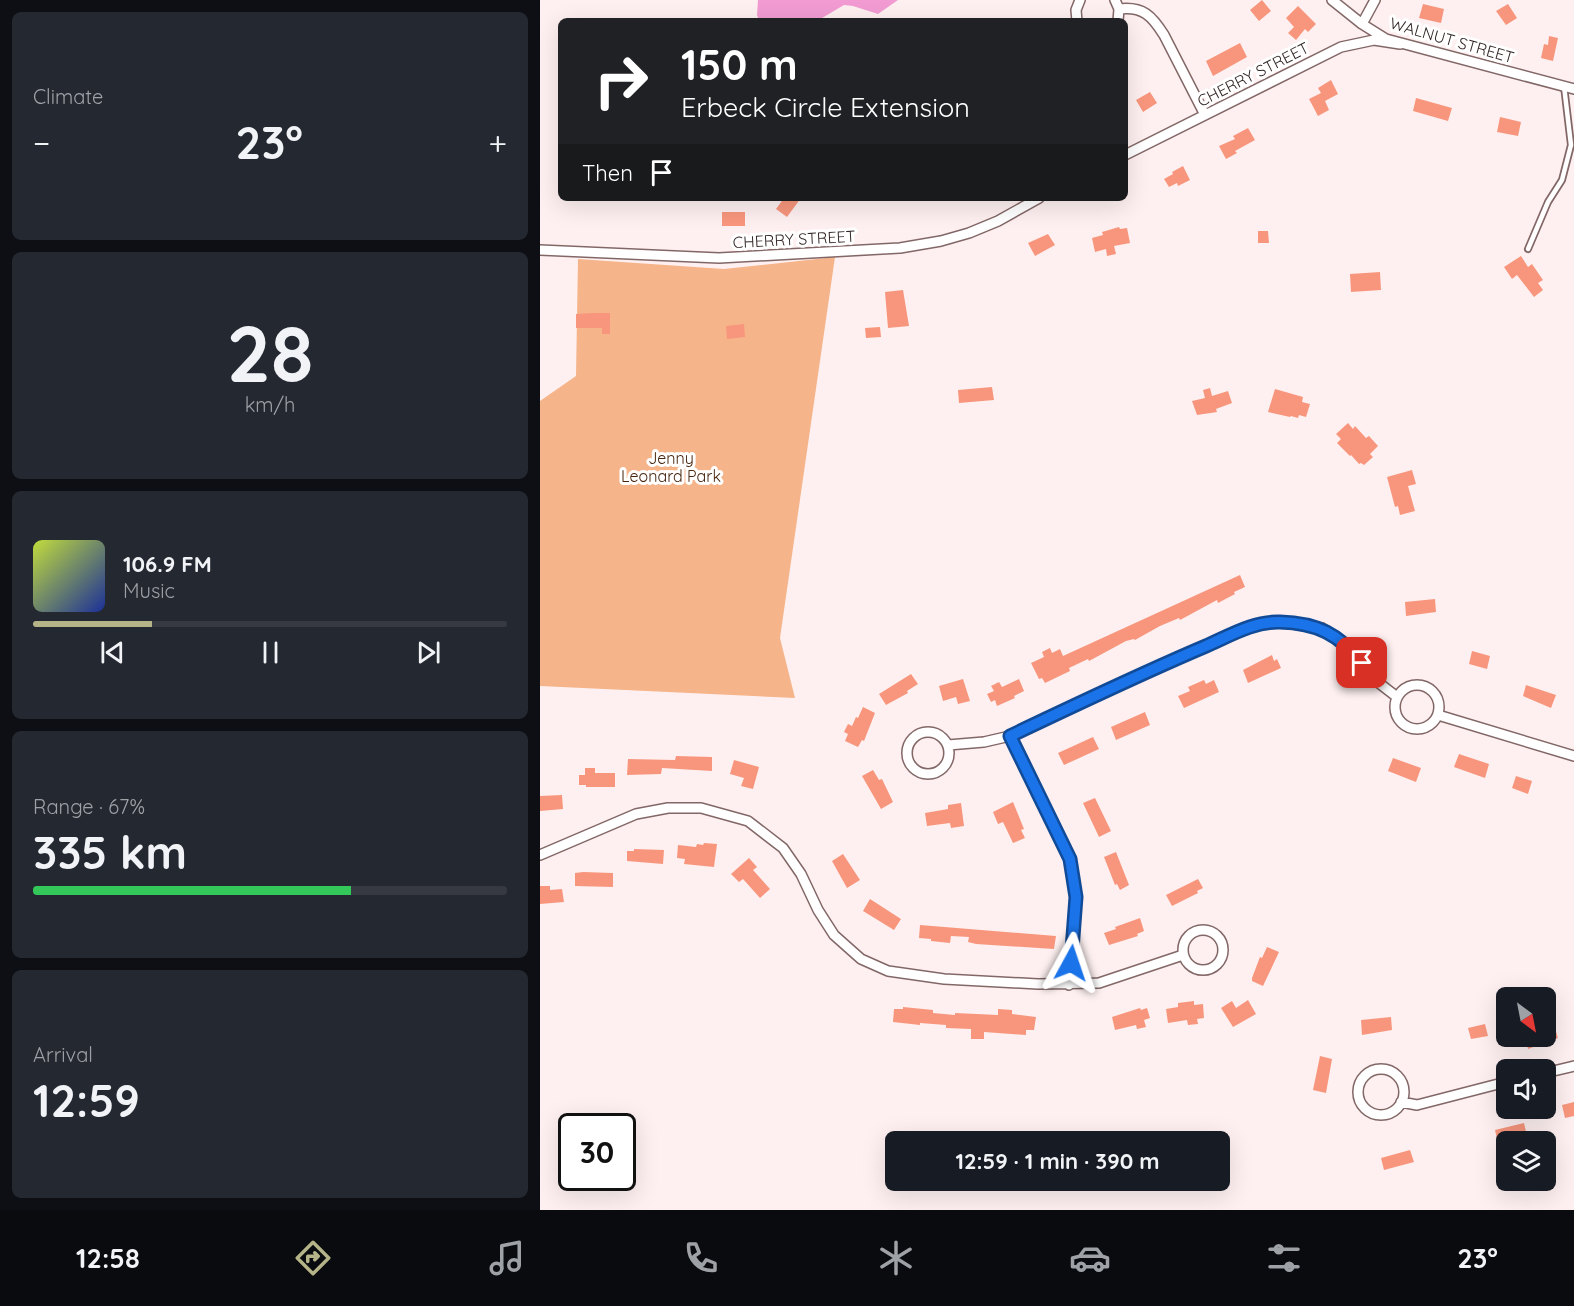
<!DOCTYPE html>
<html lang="en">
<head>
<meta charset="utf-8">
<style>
  body { margin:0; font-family:Quicksand,sans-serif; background:#242831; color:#f1f3f6; height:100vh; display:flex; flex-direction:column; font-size:22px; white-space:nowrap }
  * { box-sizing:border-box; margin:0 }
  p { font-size:20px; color:#9ea1a6 }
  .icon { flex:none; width:33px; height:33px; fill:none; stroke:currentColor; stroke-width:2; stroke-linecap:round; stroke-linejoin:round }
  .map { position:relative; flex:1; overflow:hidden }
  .drawer { display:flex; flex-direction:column; gap:12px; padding:12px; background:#0d0f14; width:540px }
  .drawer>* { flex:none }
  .hud { position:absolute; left:18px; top:18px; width:570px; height:183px; border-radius:9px; box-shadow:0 6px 24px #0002; background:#202124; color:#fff; overflow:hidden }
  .needle { width:39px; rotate:148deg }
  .controls { position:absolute; left:956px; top:987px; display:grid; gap:12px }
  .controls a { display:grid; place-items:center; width:60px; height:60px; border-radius:9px; background:#171b24; box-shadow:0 6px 24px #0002; font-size:30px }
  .speed { position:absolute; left:18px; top:1113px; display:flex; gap:12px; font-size:30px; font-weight:700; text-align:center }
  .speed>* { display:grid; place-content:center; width:78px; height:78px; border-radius:50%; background:#171b24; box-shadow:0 6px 24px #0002; line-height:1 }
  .speed .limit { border:3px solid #111; border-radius:9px; background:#fff; color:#111 }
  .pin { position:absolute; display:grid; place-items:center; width:51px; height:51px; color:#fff; margin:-26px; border-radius:12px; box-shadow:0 3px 9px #0006 }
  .me { position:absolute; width:66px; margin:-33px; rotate:5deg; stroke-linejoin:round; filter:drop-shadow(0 0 4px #0008) }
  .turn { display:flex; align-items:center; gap:21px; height:126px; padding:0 24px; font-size:27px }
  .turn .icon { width:78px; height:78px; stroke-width:2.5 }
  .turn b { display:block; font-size:42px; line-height:51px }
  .then { display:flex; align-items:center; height:57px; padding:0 24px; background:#0003; gap:12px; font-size:22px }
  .big { font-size:45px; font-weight:700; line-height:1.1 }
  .drawer .tile { flex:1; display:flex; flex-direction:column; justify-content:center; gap:9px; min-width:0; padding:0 21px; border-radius:9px; background:#242831 }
  .drawer .dial { align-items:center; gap:0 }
  .dial b { font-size:78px; line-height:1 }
  .song { display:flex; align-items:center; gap:18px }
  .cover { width:72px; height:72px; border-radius:9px; background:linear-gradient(135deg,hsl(70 70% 55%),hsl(230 70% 35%)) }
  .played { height:6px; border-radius:3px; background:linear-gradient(90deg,#b5b488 25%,#363941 25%) }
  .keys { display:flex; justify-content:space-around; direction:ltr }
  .heat { display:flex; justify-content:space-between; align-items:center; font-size:33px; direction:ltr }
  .charge { height:9px; border-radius:4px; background:linear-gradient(90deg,#34c759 67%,#363941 0) }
  .trip { position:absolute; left:345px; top:1131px; width:345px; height:60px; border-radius:9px; background:#171b24; box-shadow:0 6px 24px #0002; font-weight:700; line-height:60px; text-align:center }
  .tab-bar { display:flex; height:96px; justify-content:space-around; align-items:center; background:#090b0e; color:#9ea1a6 }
  .tab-bar .icon { width:42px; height:42px }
  .tab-bar .active { color:#b5b488 }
  .tab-bar b { font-size:27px; color:#f1f3f6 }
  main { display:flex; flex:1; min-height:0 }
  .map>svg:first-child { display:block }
  .green { fill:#f6b48a }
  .water { fill:#f19bd2 }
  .building { fill:#f8967d }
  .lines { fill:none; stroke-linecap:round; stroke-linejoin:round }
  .service-casing { stroke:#836767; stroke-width:8 }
  .minor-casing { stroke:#836767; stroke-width:12 }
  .service { stroke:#fff; stroke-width:4.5 }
  .minor { stroke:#fff; stroke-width:9 }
  .route-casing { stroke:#114b97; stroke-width:15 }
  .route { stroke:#1a73e8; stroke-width:10 }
  .labels { text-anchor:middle; stroke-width:6; stroke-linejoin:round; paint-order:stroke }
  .street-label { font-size:16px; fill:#342828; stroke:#fff }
  .park-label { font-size:16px; fill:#47250e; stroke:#fff }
</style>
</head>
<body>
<main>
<section class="drawer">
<div class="tile"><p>Climate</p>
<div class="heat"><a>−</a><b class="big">23°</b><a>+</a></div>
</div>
<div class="tile dial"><b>28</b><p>km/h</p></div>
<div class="tile">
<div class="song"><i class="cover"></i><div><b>106.9 FM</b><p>Music</p></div></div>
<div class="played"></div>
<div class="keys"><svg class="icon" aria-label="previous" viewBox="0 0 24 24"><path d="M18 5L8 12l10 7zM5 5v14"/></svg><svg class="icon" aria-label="pause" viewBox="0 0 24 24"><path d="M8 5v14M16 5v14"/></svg><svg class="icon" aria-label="next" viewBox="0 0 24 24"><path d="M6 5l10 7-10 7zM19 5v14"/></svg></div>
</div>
<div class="tile"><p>Range · 67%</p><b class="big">335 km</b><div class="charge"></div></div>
<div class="tile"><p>Arrival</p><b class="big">12:59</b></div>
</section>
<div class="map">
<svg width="1034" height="1210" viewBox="0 0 1034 1210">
  <rect width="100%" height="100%" fill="#fef0f0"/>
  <path class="green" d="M295,257L240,638L255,698L0,686V401L36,376L38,259L184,269Z"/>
  <path class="water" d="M218,0H358L338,14L313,6L304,5L277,21H219L217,15Z"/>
  <path class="building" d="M722,0L731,11L719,21L710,10Z
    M883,4L904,9L901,23L879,18Z
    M968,4L977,18L966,25L956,11Z
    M758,6L776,24L768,32L765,29L756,40L748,33L754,27L746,18Z
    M1009,36L1018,38L1013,61L1001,58L1004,44L1008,45Z
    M700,43L707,57L673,76L666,61Z
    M791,80L798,94L785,101L789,110L778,116L769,99L781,93L778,88Z
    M610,92L617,103L603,112L596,100Z
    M876,98L912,108L908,121L873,111Z
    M960,117L981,122L978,136L957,132Z
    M708,128L715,140L695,151L697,153L686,159L679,146L695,139L693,136Z
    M643,166L650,180L638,186L637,183L629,187L624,179L633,174L632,172Z
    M244,198H261L247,217L236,209Z
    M182,212H205V226H182Z
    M579,227L580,229L587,228L590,243L574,246L576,254L567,256L566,249L555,252L552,238L563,235L562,232Z
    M718,231H728L729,243H718Z
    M508,234L515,245L495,256L488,243Z
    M981,256L988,267L992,264L1003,280L998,283L1003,290L994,297L977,275L972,279L964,267Z
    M840,272L841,290L811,292L810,274Z
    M363,290L369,326L348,328L345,292Z
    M53,313H70V334H62V328H36V314Z
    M204,324L205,337L187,339L186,326Z
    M340,327L341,337L326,338L325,328Z
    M452,387L454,400L419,403L418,390Z
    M670,388L672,396L688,391L692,403L676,409L677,412L657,415L652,401L665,398L663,390Z
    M735,389L763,397L762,402L770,404L766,417L759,415L758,418L751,416L750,417L728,412Z
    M808,423L813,429L815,426L826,438L829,436L838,446L830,454L833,457L824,465L821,463L819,464L811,455L810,456L797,443L801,439L796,434Z
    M872,470L876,484L868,486L875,511L860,515L858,506L855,507L847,477Z
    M700,575L705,587L694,592L695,594L678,603L677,600L640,620L639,618L620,626L595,640L594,639L586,641L549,661L548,659L529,668L530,671L505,683L502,678L499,679L491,663L504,657L502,652L510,648L512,653L520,649L523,656Z
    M895,599L896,612L866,616L865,602Z
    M932,651L950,656L947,669L929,664Z
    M732,655L734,661L737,659L741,668L708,683L703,670Z
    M371,674L378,684L367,691L368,693L346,705L339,694Z
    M423,679L430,701L418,704L416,697L403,701L399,686Z
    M479,679L484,691L474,696L475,698L457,706L455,700L451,702L447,694L454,691L451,686L459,682L462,687Z
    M664,680L666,684L674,680L679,692L644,708L638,696L650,691L648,687Z
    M986,685L1016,695L1011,708L983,696Z
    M323,707L335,713L324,741L322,740L318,747L305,741L308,734L304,732L308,724L312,726L316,717L318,718Z
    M605,712L610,725L576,740L571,727Z
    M553,737L559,749L524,765L518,753Z
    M919,754L949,764L945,778L914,767Z
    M136,756L172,757V771L122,768L121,774L87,775L88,759L135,760Z
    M853,758L881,768L876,782L848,771Z
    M194,760L219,767L213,789L201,786L204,778L190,774Z
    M45,768H55V773H75V787H46V785H39V775H45Z
    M333,770L339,780L342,779L353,802L341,809L322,776Z
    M976,776L992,781L988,794L972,788Z
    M22,795L23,809L0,811V796Z
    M555,798L571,831L559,837L543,803Z
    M473,802L484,829L481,830L485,838L473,843L463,822L458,824L453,812Z
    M421,803L424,826L411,828L410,823L387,826L385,813L408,809V805Z
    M164,843L177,844L174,867L144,864L145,859L137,858L138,845L156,847L157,844L163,845Z
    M94,849L124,850L123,864L87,861V851H94Z
    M576,852L589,885L580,890L577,884L575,885L564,857Z
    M303,854L320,880L307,888L292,861Z
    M209,858L217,867L213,870L230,889L220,898L203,879L199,882L191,874Z
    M43,872L73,873V887L35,886V873Z
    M658,879L663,888L657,891L658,893L632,906L626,895Z
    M0,886H10V890L22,889L24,902L0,904Z
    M330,899L361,919L354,930L323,911Z
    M600,918L604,931L597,934L598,936L569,945L564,933L576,929L575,927Z
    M380,925L516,936L514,949L436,944L428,942L429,937L411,936L410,943L391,941V939L379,938Z
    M727,947L739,952L723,986L712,981V978L720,957L722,958Z
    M708,1000L716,1014L693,1027L681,1008L692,1001L696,1008Z
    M654,1001V1005L663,1004L664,1018L657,1019L658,1024L648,1025L647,1020L628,1023L626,1009L638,1007V1003Z
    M363,1007L393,1010V1013L415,1015V1013L458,1015V1009L472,1010V1014L496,1017L494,1030H486V1035L444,1032V1039H431V1029L406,1028V1025L380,1023V1025L353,1022L354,1009H363Z
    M600,1008L601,1010L607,1008L610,1018L604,1020L606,1027L597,1029L596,1025L575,1030L572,1017Z
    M851,1017L852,1030L822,1035L821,1020Z
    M945,1024L948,1036L931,1039L928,1028Z
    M1015,1028L1018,1038L988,1049L985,1036H1004L1005,1041V1030Z
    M780,1056L792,1059L786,1093L773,1090Z
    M1034,1102V1116L1025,1118L1022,1105Z
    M984,1123L987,1136L958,1143L955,1130Z
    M870,1150L874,1162L844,1170L841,1158Z"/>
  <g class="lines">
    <defs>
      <path id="service" d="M988,249L1008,202L1022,180L1031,145L1024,86"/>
      <path id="minor" d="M575,0L579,9L578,21
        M792,0L822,24L846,39L1034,89
        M579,9C603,6 612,16 624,35L665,115
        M537,21L536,10L540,0
        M822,24L835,0
        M585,155L801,47L834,40L860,44
        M0,250L179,258L360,248L401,241L429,233L458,221L499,198
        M855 707a22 22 0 1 1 44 0a22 22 0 1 1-44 0Z
        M898,715L1034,756
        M367 753a21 21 0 1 1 42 0a21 21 0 1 1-42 0Z
        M470,736L530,859L536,897L529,985
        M408,745L444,742L470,736L603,673L716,625L739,622L782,628L810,647L835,680L857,697
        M0,855L96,814L128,808H161L208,821L243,848L261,874L278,910L294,935L321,959L348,971L404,979L498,984L559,983L643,955
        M643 950a20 20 0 1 1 40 0a20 20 0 1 1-40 0Z
        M818 1092a23 23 0 1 1 46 0a23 23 0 1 1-46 0Z
        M1005,1073L1034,1066
        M861,1102L877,1105L966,1082"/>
    </defs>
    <use href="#service" class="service-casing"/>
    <use href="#minor" class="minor-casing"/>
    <use href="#service" class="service"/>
    <use href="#minor" class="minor"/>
  </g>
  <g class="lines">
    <defs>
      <path id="route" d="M531,963L536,897L530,859L470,736C535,705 600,674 666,646C689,636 714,621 740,622C777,623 799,634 822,663"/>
    </defs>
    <use href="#route" class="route-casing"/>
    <use href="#route" class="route"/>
  </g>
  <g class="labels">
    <g class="street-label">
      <text transform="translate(912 40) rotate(16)" y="6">WALNUT STREET</text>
      <text transform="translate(713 74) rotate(-27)" y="6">CHERRY STREET</text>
      <text transform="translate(254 239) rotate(-3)" y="6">CHERRY STREET</text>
    </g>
    <g class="park-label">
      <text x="131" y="464">Jenny<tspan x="131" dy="18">Leonard Park</tspan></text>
    </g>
  </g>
</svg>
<div class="controls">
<a><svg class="needle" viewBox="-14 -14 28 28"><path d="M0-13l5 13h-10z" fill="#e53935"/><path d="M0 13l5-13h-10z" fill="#9ea1a6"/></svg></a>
<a><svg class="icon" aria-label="sound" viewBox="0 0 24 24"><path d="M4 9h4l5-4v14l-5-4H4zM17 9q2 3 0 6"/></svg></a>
<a><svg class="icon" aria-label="layers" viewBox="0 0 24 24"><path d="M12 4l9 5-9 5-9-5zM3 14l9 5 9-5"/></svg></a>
</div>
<div class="speed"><div class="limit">30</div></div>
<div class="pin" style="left:822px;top:663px;background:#d93025"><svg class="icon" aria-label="arrive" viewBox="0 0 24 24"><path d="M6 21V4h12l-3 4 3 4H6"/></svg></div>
<svg class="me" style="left:531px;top:963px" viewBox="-20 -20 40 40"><path d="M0-17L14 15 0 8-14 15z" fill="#1a73e8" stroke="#fff" stroke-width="4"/></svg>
<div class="trip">12:59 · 1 min · 390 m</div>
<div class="hud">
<div class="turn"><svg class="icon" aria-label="right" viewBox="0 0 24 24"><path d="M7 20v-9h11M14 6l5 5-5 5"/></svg><div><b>150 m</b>Erbeck Circle Extension</div></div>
<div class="then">Then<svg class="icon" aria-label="arrive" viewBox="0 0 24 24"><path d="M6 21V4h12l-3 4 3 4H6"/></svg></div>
</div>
</div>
</main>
<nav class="tab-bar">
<b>12:58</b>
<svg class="icon active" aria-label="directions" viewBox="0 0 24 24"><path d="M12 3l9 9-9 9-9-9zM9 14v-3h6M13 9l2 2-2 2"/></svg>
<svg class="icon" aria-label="music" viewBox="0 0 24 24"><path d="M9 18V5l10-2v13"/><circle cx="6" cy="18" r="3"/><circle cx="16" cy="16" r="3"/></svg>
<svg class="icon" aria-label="phone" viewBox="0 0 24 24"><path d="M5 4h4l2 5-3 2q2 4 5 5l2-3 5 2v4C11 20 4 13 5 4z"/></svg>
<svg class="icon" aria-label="climate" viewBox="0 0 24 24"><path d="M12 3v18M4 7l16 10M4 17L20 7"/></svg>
<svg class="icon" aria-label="car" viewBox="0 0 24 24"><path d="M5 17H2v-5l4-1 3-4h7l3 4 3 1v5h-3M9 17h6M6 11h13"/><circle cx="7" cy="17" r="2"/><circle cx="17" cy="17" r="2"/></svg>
<svg class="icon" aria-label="filters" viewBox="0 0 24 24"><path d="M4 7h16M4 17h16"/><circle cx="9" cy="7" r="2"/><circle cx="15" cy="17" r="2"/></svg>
<b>23°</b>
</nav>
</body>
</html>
